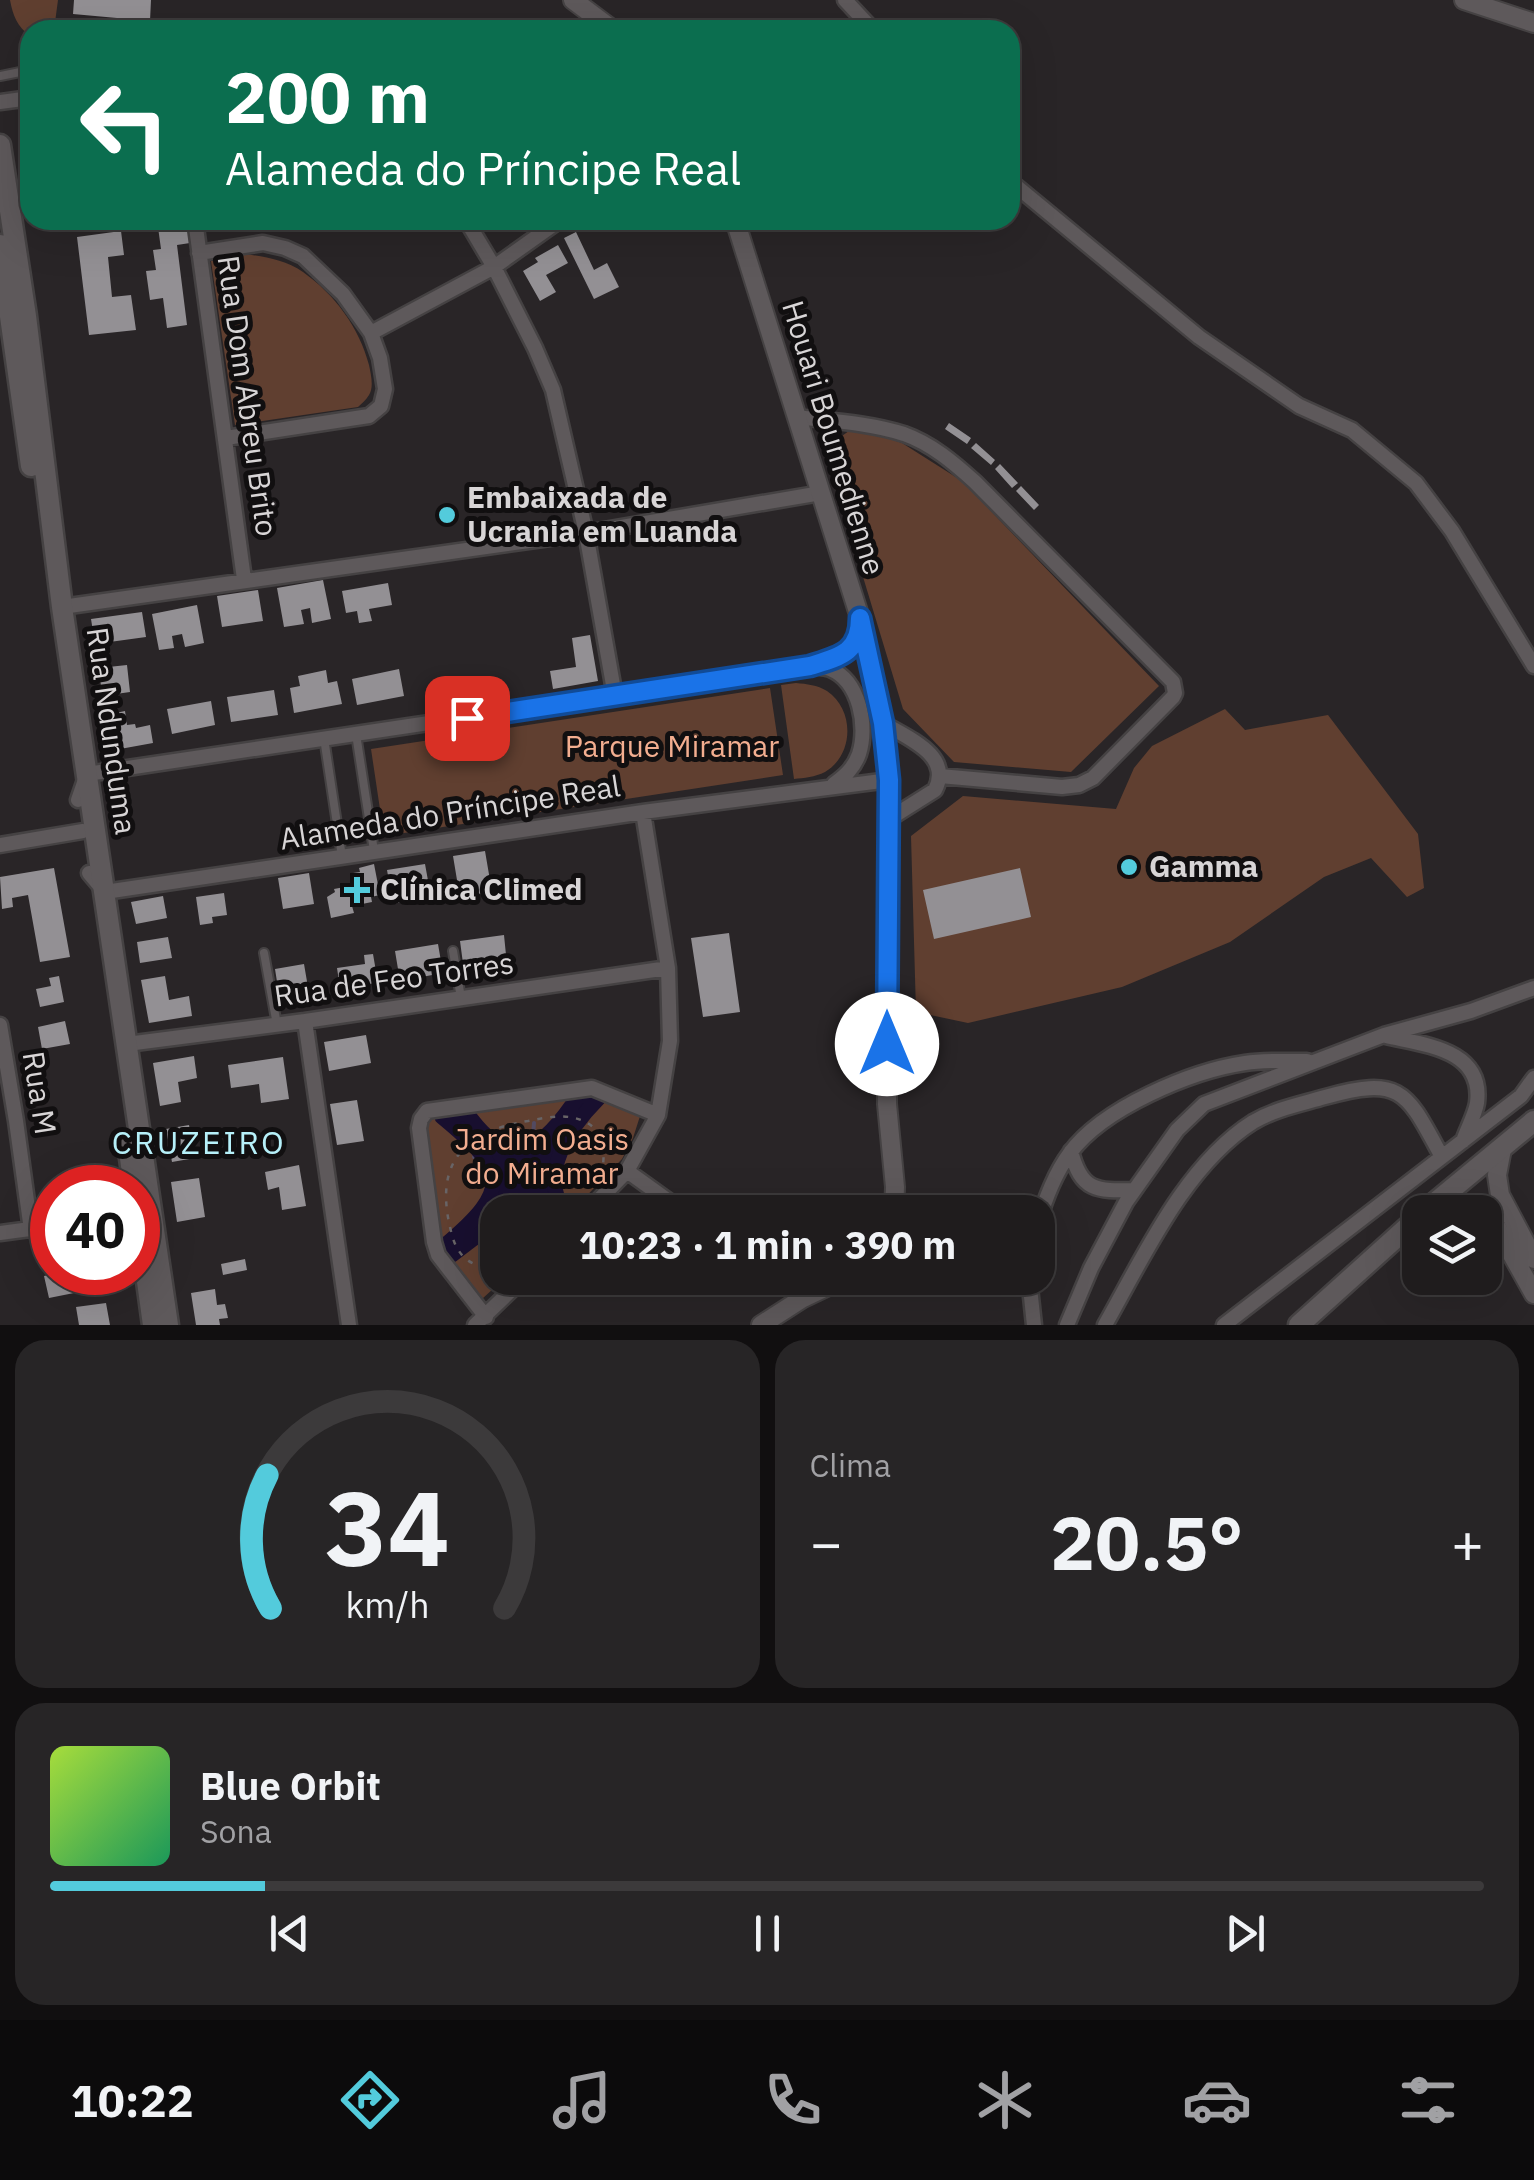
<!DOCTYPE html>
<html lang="pt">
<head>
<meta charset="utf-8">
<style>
  body { margin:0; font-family:"IBM Plex Sans",sans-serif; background:#272526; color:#f1f3f6; height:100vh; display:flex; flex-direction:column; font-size:38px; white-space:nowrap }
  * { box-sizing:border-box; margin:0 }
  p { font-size:32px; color:#a1a1a4 }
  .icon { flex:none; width:55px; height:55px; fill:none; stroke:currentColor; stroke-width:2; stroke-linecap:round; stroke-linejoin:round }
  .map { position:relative; height:1325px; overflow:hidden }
  .panel { display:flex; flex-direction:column; gap:15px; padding:15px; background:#110f10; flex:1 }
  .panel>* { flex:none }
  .banner { position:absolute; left:20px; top:20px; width:1000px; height:210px; border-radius:30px; box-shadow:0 10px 40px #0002,0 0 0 2px #3c3a3b; background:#0b6e4f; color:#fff; overflow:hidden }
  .tools { position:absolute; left:1402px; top:1195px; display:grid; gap:20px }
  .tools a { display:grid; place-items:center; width:100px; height:100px; border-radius:20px; background:#1f1c1d; box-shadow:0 10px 40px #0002,0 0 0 2px #3c3a3b; font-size:50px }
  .speed { position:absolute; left:30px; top:1165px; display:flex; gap:20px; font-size:50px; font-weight:700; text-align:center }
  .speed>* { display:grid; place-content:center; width:130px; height:130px; border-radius:50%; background:#1f1c1d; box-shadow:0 10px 40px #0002,0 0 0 2px #3c3a3b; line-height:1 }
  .speed .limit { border:15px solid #d22; background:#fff; color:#111 }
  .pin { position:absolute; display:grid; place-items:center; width:85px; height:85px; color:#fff; margin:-42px; border-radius:20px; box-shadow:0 5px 15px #0006 }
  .me { position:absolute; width:110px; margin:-55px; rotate:0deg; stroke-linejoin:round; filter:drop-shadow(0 0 8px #0008) }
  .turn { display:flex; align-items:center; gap:35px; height:210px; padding:0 40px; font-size:45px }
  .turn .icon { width:130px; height:130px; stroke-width:2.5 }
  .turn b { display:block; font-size:70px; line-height:85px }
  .big { font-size:75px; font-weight:700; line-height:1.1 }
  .panel .widget { flex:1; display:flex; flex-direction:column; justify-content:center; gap:15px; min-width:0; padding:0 35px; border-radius:30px; background:#272526 }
  .panel .dial { align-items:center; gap:0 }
  .dial svg { height:260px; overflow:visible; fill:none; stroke:#3c3a3b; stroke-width:7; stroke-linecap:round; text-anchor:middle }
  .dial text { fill:#f1f3f6; stroke:none }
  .song { display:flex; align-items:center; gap:30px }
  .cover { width:120px; height:120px; border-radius:15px; background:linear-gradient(135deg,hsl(80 70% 55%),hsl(150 70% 35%)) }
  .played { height:10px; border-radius:5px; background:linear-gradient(90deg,#53cbdc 15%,#3c3a3b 15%) }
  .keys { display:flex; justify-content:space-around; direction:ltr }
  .heat { display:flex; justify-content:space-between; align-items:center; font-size:55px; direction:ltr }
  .panel .tiles { flex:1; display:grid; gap:15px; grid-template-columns:1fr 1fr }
  .widget:last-child { grid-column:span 2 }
  .trip { position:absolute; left:480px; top:1195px; width:575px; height:100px; border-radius:30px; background:#1f1c1d; box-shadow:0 10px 40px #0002,0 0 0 2px #3c3a3b; font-weight:700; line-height:100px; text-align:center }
  .dock { display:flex; height:160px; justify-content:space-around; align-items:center; background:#0c0b0c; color:#a1a1a4 }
  .dock .icon { width:70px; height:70px }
  .dock .current { color:#53cbdc }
  .dock b { font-size:45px; color:#f1f3f6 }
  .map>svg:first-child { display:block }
  .green { fill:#603f30 }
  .water { fill:#180f2f; stroke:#524a61; stroke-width:2.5 }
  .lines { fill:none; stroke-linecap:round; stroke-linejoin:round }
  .stream { stroke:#524a61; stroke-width:4 }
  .canal { stroke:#180f2f; stroke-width:15 }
  .building { fill:#939094 }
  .service-casing { stroke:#454243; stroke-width:12 }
  .minor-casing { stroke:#454243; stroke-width:19 }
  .tertiary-casing { stroke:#454243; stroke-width:22 }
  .secondary-casing { stroke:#454243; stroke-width:25 }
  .path { stroke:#686466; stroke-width:2.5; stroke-dasharray:5 8; stroke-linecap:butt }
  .service { stroke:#5e595b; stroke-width:8 }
  .minor { stroke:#5e595b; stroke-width:14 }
  .tertiary { stroke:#5e595b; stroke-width:18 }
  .secondary { stroke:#5e595b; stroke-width:20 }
  .route-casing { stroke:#114b97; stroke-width:25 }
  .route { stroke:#1a73e8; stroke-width:18 }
  .poi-dot { fill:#53cbdc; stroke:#110f10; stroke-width:4 }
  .labels { text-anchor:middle; stroke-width:10; stroke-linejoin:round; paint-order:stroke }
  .street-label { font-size:30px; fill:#d8d5d6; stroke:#110f10 }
  .poi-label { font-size:30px; font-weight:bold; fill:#d8d5d6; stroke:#110f10; text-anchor:start }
  .park-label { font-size:30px; fill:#f3ae90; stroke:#110f10 }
  .neighbourhood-label { font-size:32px; letter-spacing:2.5px; fill:#b6f0f9; stroke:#110f10 }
</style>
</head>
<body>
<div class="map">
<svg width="1534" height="1325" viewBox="0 0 1534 1325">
  <rect width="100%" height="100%" fill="#292527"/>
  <path class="green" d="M10,0H58L54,30H30V36C17,26 13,16 10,0Z
    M245,254C266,257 285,260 303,272C335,295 359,327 369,365C371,375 374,387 369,395C366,400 362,403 358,407L235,425L211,261Z
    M855,427L902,443L962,481L1159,686L1071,772L954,762L903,709L824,448Z
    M796,683C807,684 817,685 827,691C855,710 854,755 825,772C815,777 804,778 794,779L781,685Z
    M770,688L783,775L384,836L371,749Z
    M1225,709L1245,730L1328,715L1418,834L1424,888L1407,897L1371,858L1324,877L1230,942L1122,987L968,1023L916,1012L911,836L963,796L1116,809L1134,768L1152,746Z
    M600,1092L641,1113L633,1138L622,1159L571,1212H498V1278H505L482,1299L458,1273L439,1242L426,1128L430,1120L436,1115Z"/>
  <path class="water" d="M579,1095L598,1099C571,1126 536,1176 566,1212C553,1212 544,1210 532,1208C520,1206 509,1212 498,1212L497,1220L452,1255L445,1245C464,1230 504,1194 492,1168C483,1147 459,1131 442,1117L467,1113C513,1179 543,1147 579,1095Z"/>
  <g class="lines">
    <path class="stream" d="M532,1148L534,1123
      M474,1157L493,1164
      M552,1174L587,1167
      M487,1231L498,1217"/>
    <path class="canal" d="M509,1212C522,1207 531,1207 543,1212
      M498,1220L452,1255L445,1245C513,1188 506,1170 442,1117L467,1113C512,1177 544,1148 579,1095L598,1099C571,1126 536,1176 566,1212"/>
  </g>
  <path class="building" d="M74,0H151L150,21L73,14Z
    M157,220H187L190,243L177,245L187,325L167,328L163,298L150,300L146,271L156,270L153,250L161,249Z
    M121,231L124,255L108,257L112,297L131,295L136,330L89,335L77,237Z
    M576,232L594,270L607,263L619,287L594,299L564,238Z
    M558,245L568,263L546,275L556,292L540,301L523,271L538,262L535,258Z
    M949,423L971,438L967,444L945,429Z
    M976,443L995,460L991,465L971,448Z
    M1000,464L1018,483L1012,488L995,469Z
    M1021,486L1039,505L1034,510L1016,491Z
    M323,580L331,619L312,623L310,608L301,610L304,624L284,627L277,588Z
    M388,583L392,605L369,609L372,621L359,623L357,611L346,613L342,591Z
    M258,590L263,621L222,627L217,596Z
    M197,605L204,643L185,647L182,634L172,636L174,648L159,650L152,614Z
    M142,612L146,637L95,644L91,619Z
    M590,635L598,681L553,689L550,671L576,667L572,638Z
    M127,665L130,692L102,696L99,668Z
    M399,669L404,696L357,705L352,679Z
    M326,670L328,683L337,681L342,704L294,713L290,688L300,686L298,676Z
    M274,690L278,715L231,722L227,697Z
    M211,701L215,725L172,734L167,709Z
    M125,711L127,725L135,724L136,728L150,725L153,743L109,751L102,716Z
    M485,851L492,892L460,898L453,856Z
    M374,864L380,895L371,897L372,902L352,906L354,913L331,918L327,897L335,892L334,889L355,885L353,873L360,872L359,868Z
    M425,864L431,897L415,900L414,890L405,892L407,901L393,904L387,870Z
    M54,868L70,957L40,962L28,895L12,898L13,907L2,909L0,877Z
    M1020,868L1031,917L934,939L923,890Z
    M309,873L314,904L283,909L278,878Z
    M224,893L227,915L212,917L213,923L200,925L196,897Z
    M163,896L167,918L136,924L131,902Z
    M729,933L740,1012L703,1017L691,938Z
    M504,935L507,965L464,971L460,941Z
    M168,937L172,958L140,963L137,942Z
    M438,944L443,973L400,981L395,951Z
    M373,954L378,983L368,984L369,990L349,993V987L340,988L337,968L365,964L364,955Z
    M304,964L310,999L275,1006L272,989L278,988L275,969Z
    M59,976L64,1002L40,1007L36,989L51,986L49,978Z
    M165,976L169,1000L189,996L192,1016L149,1023L141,980Z
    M65,1021L70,1044L42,1049L38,1027Z
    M366,1035L371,1063L329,1071L324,1042Z
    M194,1056L197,1078L178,1082L181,1102L160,1106L153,1063Z
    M283,1057L289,1099L261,1103L259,1084L231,1088L228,1065Z
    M357,1100L364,1141L337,1145L330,1104Z
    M189,1125L195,1158L172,1162L166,1129Z
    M299,1165L306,1206L282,1210L279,1187L268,1190L265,1172Z
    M199,1178L205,1217L177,1222L171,1182Z
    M245,1259L247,1270L223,1275L221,1264Z
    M62,1272H75L79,1292L49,1298L44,1276Z
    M83,1272H104L105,1279L85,1283Z
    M215,1289L217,1305L225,1304L228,1318L219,1319L220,1325H196L191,1293Z
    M106,1303L110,1325H79L76,1307Z"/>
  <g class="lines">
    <defs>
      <path id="service" d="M0,76L30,70
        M356,734L374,851
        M324,738L342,857
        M453,951L461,998
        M264,953L277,1025"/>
      <path id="minor" d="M845,0L873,30
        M0,102L30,98
        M1010,181L1199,337L1299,406L1352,430L1416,483L1452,531L1534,666
        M195,220L244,579
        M466,220L494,267L535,348L553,390L586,533L615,696
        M199,253L263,243L285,248L303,256L343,294L371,333L380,358L385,389L381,406L369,416L226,438
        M371,333L494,267L560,220
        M796,417C832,421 870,423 904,434C932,444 954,463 975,482L1173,682L1175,693L1173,697L1093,778L1079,785L1062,787L940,776
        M62,607L586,533L821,493
        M814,666C820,667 825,667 830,669C860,681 868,727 859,754C854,768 845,776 834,784
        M883,723C907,738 953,755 935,790L889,819
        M78,800L87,774L810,666C835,659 857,653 860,623
        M0,845L83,831
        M89,873L105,892L643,812L889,780
        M305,1021L349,1325
        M0,1025L16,1121L31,1230
        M1386,1036C1424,1045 1484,1049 1477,1103C1475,1115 1467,1129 1463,1141
        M127,1044L305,1021L668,968
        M1071,1151C1081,1191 1096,1191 1134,1190
        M627,1171L684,1212
        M587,1212L627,1171L658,1115L670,1041L668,968L643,812
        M1038,1222C1046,1198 1055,1173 1070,1153C1103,1108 1191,1071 1245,1063C1265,1060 1287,1061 1307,1061
        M0,1233L52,1226
        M774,1278L803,1298
        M1029,1278L1034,1325
        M486,1317L438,1255L434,1242L419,1128L421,1119L427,1111L592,1088L658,1115
        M475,1325L524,1278
        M1067,1325L1091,1268L1126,1202L1177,1130L1204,1104L1384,1035L1471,1011L1534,988
        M1105,1325C1143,1258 1185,1165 1253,1122C1275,1109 1301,1104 1325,1097C1403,1075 1407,1093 1442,1157
        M1224,1325L1521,1096L1534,1078"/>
      <path id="tertiary" d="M573,0L613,30
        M1464,0L1534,23
        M735,220L860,618L883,723L889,780L887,1104L895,1187L894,1212
        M1502,1149L1497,1175L1500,1195L1534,1259
        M1441,1212L1472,1209L1481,1212
        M1485,1215L1497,1228L1534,1294
        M761,1325L803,1298L845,1278"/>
      <path id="secondary" d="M0,145L26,316L62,607L168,1325
        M0,245L31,466
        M128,1143L134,1188
        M1424,1212L1534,1121
        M138,1216L153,1325
        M1299,1325L1420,1216"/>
    </defs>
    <use href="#service" class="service-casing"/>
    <use href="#minor" class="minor-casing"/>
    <use href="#tertiary" class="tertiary-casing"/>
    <use href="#secondary" class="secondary-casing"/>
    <path class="path" d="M565,1212L574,1203
      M498,1266C474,1270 458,1258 452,1235C433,1166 460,1132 528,1121C548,1117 570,1112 589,1124C605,1134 608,1164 597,1180"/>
    <use href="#service" class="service"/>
    <use href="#minor" class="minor"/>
    <use href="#tertiary" class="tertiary"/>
    <use href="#secondary" class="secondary"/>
  </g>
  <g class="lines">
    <defs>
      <path id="route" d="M467,718L810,666C839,657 860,653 860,618L883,723L889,780L887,1044"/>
    </defs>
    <use href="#route" class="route-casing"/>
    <use href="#route" class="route"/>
  </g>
  <g class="poi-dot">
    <circle cx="447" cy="515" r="10"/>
    <circle cx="1129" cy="867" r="10"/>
    <path d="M352 875h10v10h10v10h-10v10h-10v-10h-10v-10h10z"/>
  </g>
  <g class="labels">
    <g class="street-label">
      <text transform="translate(247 396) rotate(82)" y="10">Rua Dom Abreu Brito</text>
      <text transform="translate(833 438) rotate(73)" y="10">Houari Boumedienne</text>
      <text transform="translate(111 731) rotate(82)" y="10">Rua Ndunduma</text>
      <text transform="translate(450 813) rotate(-9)" y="10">Alameda do Príncipe Real</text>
      <text transform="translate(394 980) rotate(-8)" y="10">Rua de Feo Torres</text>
      <text transform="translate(39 1093) rotate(81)" y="10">Rua M</text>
    </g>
    <g class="poi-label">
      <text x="467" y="508">Embaixada de<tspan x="467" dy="34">Ucrania em Luanda</tspan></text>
      <text x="1149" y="877">Gamma</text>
      <text x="380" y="900">Clínica Climed</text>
    </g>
    <g class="park-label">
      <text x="672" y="757">Parque Miramar</text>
      <text x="542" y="1150">Jardim Oasis<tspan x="542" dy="34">do Miramar</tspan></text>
    </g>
    <g class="neighbourhood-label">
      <text x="199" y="1154">CRUZEIRO</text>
    </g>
  </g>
</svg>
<div class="tools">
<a><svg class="icon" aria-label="layers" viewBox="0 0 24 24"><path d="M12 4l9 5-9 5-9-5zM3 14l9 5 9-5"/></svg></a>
</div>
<div class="speed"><div class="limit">40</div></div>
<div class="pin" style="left:467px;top:718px;background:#d93025"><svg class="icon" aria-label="arrive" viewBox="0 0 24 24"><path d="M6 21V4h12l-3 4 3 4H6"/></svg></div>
<svg class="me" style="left:887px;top:1044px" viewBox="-20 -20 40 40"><circle r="19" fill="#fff"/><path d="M0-13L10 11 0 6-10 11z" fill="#1a73e8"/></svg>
<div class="trip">10:23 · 1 min · 390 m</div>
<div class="banner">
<div class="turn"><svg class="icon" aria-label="left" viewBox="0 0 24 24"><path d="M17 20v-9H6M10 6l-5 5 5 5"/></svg><div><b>200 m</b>Alameda do Príncipe Real</div></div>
</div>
</div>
<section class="panel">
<div class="tiles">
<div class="widget dial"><svg viewBox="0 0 100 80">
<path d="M14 69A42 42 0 1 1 86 69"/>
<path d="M14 69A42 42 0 0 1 13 28" stroke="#53cbdc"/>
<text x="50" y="56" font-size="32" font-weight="700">34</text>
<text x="50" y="72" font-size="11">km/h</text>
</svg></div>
<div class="widget"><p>Clima</p>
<div class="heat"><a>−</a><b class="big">20.5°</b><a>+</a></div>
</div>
<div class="widget">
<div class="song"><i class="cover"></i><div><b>Blue Orbit</b><p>Sona</p></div></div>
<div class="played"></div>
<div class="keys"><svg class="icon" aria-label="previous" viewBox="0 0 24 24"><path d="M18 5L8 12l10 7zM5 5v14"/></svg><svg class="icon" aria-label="pause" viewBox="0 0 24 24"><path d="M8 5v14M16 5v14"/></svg><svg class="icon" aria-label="next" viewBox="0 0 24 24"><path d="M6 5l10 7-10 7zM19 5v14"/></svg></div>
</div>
</div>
</section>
<nav class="dock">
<b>10:22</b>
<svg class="icon current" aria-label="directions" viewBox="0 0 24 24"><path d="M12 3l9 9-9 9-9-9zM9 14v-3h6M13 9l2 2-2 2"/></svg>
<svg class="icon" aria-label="music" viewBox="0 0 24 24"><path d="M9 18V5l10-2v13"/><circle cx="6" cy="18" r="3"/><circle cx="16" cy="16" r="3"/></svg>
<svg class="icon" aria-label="phone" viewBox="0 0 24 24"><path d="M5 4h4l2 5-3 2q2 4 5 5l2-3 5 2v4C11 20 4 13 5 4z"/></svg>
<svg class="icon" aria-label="climate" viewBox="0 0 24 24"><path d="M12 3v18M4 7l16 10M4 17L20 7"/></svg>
<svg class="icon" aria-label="car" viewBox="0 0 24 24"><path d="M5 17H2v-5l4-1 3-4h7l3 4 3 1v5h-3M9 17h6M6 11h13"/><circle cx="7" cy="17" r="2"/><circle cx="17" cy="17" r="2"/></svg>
<svg class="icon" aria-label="filters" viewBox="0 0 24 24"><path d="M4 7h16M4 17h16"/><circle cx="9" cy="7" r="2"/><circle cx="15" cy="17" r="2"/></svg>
</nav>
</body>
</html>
